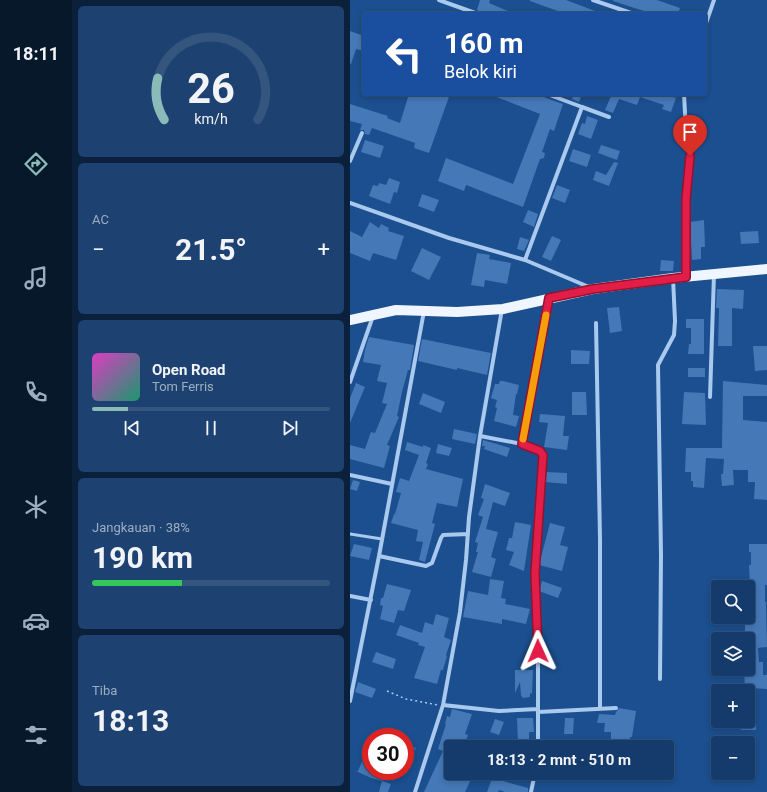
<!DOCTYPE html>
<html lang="id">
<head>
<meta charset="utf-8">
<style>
  body { margin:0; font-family:Roboto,sans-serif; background:#1d4271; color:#f1f3f6; height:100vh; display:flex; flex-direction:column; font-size:15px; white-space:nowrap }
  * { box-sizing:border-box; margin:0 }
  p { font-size:13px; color:#9dadc1 }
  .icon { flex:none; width:22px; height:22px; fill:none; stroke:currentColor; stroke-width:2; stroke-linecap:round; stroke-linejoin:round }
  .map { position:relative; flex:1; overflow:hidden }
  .details { display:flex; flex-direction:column; gap:6px; padding:6px; background:#0b203b; width:278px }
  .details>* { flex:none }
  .banner { position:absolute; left:12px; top:12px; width:345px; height:84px; border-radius:4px; box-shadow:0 2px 6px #0003,0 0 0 1px #33557e; background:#1a4fa0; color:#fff; overflow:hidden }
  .tools { position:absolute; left:361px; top:580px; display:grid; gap:8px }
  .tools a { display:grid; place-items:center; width:44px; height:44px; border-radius:4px; background:#143b6b; box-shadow:0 2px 6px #0003,0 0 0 1px #33557e; font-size:20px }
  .speed { position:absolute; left:12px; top:728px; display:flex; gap:8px; font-size:20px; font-weight:700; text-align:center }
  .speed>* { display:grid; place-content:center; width:52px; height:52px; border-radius:50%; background:#143b6b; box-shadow:0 2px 6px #0003,0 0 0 1px #33557e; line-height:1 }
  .speed .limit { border:6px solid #d22; background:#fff; color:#111 }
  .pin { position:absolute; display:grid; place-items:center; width:34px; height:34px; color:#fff; margin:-41px -17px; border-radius:50% 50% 50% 0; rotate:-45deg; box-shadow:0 0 4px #0007 }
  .pin .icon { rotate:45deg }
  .me { position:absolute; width:44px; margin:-22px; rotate:359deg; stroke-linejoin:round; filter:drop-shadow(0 0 3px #0008) }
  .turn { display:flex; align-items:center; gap:14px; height:84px; padding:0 16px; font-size:18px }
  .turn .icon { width:52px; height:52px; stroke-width:2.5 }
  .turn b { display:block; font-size:28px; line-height:34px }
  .big { font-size:30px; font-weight:700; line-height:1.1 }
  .details .card { flex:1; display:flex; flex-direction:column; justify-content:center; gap:6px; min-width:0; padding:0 14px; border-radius:6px; background:#1d4271 }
  .details .dial { align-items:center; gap:0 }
  .dial svg { height:104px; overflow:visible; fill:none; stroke:#33557e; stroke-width:7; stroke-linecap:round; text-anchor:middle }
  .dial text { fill:#f1f3f6; stroke:none }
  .song { display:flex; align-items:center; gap:12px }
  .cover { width:48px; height:48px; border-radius:6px; background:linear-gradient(135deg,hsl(310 70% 55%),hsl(160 70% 35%)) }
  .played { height:4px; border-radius:2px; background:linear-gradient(90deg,#8bbbb9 15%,#33557e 15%) }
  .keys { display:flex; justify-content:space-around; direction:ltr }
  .heat { display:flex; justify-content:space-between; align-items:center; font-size:22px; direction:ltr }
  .charge { height:6px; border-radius:3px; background:linear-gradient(90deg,#34c759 38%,#33557e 0) }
  .trip { position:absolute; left:94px; top:740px; width:230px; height:40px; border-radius:4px; background:#143b6b; box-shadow:0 2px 6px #0003,0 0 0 1px #33557e; font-weight:700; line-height:40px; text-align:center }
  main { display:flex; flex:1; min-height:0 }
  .menu { display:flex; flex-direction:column; width:72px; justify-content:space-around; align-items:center; background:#08182b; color:#9dadc1 }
  .menu .icon { width:28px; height:28px }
  .menu .on { color:#8bbbb9 }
  .menu b { font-size:18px; color:#f1f3f6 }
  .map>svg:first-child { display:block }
  .building { fill:#4478b7 }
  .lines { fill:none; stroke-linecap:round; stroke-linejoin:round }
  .path { stroke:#a9c9ee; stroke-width:1.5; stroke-dasharray:2 3; stroke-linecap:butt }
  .service { stroke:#a9c9ee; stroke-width:3 }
  .minor { stroke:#a9c9ee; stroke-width:4 }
  .primary { stroke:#f0f6ff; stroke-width:10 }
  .route-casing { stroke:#92132f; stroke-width:10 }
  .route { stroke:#e11d48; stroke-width:7 }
  .slow { stroke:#f59e0b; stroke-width:7 }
</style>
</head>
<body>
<main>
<nav class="menu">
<b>18:11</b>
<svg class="icon on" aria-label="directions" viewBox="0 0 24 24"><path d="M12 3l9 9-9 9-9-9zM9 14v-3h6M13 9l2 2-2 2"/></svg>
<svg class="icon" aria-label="music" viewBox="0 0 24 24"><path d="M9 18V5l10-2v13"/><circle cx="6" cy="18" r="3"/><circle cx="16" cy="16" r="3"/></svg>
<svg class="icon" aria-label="phone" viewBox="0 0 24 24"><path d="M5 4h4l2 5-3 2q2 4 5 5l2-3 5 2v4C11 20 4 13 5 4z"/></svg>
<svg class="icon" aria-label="climate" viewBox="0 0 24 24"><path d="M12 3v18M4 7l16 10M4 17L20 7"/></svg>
<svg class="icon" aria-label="car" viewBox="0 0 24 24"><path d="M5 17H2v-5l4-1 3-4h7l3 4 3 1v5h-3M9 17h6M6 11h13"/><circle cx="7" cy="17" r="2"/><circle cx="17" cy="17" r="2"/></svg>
<svg class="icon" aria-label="filters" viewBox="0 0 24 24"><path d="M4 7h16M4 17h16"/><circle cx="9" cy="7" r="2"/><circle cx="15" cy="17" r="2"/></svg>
</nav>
<section class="details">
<div class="card dial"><svg viewBox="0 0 100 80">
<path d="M14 69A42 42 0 1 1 86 69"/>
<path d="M14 69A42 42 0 0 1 9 37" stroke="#8bbbb9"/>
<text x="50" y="56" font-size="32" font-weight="700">26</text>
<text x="50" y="72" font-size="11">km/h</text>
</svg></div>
<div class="card"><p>AC</p>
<div class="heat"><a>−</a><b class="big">21.5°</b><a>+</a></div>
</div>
<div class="card">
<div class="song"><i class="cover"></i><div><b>Open Road</b><p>Tom Ferris</p></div></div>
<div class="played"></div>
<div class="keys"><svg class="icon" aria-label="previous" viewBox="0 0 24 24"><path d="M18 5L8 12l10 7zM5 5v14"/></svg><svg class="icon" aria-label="pause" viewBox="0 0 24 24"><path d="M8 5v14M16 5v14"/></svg><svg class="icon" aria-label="next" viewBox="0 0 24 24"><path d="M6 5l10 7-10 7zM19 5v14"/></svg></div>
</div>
<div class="card"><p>Jangkauan · 38%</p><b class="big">190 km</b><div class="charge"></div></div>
<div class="card"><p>Tiba</p><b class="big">18:13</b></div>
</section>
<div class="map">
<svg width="417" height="792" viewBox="0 0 417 792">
  <rect width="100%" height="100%" fill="#1b4f8f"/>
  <path class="building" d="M130,0H140L139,3L165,14H137L130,12L127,10Z
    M180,0H216L253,14H216L180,1Z
    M263,0H307L330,8L328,14H303L263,1Z
    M0,31L14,36V51L6,49L1,64H0Z
    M59,94H100L79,153L64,148L65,143L22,128L19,135L15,134L14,130H10L12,124L0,121V104L38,116L37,118L50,123Z
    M139,94H185L213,104L204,131L200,129L192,152L195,153L194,158L190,159L173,207L116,185L114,191L88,181L96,158L163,184L190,114Z
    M223,94H232L229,102L222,99Z
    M259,94H315L326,98L321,112L312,109L314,105L290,97L287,105L269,99L263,113L255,110L261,96Z
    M237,116L248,120L241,139L228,134L232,123L235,124Z
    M15,140L34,146L30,158L11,152Z
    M251,145L270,151L267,160L248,153Z
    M223,149L241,155L237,167L219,161Z
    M264,162L268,163L259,186L243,180L246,171L256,175Z
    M39,178L50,182L47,193L44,192L40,204L19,196L23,185L28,186L29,183L36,185Z
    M207,185L220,190L215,203L202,198Z
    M72,194L89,200L84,212L68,206Z
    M178,210L188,214L184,227L173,222Z
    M354,220L355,247H351V259L342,260L340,222Z
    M20,222L29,228L31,224L39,228L38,231L54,236L46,260L23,253L20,261L0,253V231L12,237Z
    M408,231L409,243L391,244L390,232Z
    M202,236L211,240L201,261L192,257Z
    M170,237L179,240L174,251L167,249Z
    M72,248L91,257L79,280L61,271Z
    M127,253L140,255L139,259L161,263L157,284L135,280L134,287L121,285Z
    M311,260L324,261L323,271H310Z
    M367,289L394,290L393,309L382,308V346H368L369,308H366Z
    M269,307L272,331L260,333L257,308Z
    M336,319H354V354H338L339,344H341V328H336Z
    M19,337L64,345L60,370H58L52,392L47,416L49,417L37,445L40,446L34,468L0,459V445L15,449L21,432L25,433L37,404L32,403L37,383L27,381L31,365L13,362L15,350Z
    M72,339L141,353L137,375L107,368V370L68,361Z
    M403,346H417V370L405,371Z
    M221,350L240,351L239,364H221Z
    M338,368H355V377H338Z
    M150,381H153L169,385L167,394H166L163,415L169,416L166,427L144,421L147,408L145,407L147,400L141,398L145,384H149Z
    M373,381L417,385V396H393V420L417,422V500L404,499L405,482H398V470H383L384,485L372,486L371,474H373L374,459L356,458L354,488L343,487V481H341V472H335L336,448H372Z
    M6,383L15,387L0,423V398Z
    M222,392H236L237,415H222Z
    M334,392L355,393L356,425L332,424Z
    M73,393L95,402L91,413L69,404Z
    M190,414L215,416L213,436H219L217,450L194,447L198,423L189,422Z
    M104,429L127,434L125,444L102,439Z
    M133,440L160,448L157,457L134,449L135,446H132Z
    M57,442L73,447V445L81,448L76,463L78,464L76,469L113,479L107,507L87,503L82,523L85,524L75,562L69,560L73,542L66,541L68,530L41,523L44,514H45L51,493L46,492L50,478L59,481L69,455L55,450Z
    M88,444L102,448L99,456L86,453Z
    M196,472L217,473V484L195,482Z
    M3,480L10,482L7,491L0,489Z
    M135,484L160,493L155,506L143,502L136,529L148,532L141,557L146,559L141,577L122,572L128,552H126L128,543L125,542L133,517L128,515L134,499L131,498Z
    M165,522L181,525L174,571L159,565L164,552L156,550L159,538H162Z
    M200,523L215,527L210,545L218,547L212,571L189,565Z
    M4,544L22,548L19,560L0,556Z
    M399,544H417V585H415V602H416L417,647L408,648L409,662H413V675H417V689L395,688L394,669H398V639H396L395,636V625L397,624V617H398V588H400L399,565H401V552H399Z
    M140,579L154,581L151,598L156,599L155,604L180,609L176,624L152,619V624L113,617L118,591L138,595Z
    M192,581L212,588L208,598L189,591Z
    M37,584L61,590L54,611L48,610L44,623L30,619L33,606L30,605L31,598H33Z
    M86,614L99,618L94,637L101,640L96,655L97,656L93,670H91L87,684L64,678L75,647L68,645L69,643L46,635L50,625L72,633L75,622L83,625Z
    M26,652L46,659L43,669L22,662Z
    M165,670H183L182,694L180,693V697L173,698L171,695L170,682L165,693Z
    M8,682L26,689L22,698L5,692Z
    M269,708L286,711L282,737H280L279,747H261V732H254L255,723H247L249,714L265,715L266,712Z
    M102,709L122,714L115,734L118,735L114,747H101V773H124L115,792H74L93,751L88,749L96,724H95L97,716L100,717Z
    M167,718H183L184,732H179V743L168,742Z
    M215,718H224L223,734H214Z
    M145,719L154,722L149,735L140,732Z
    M398,720H406V730H391V721Z
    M21,741V771H37L32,781L41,784L38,792H29L32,781L21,778L6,771H8Z
    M55,744L66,748L61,760L55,758Z
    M144,773H156L153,781L178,788V792H155L149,790L148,792H137Z"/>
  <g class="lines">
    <path class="path" d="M37,691L56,699L88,705"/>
    <path class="service" d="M0,534L32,539"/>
    <path class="minor" d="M89,0L128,14
      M243,0L284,14
      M355,26L364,0
      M334,94L336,132L340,156L336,199L335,276
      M232,107L259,117
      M0,161L12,133
      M0,203L99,238L175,260L239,287
      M175,260L232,107L197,94
      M246,323L250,539V709
      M0,382L23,316
      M360,397L364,274
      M130,436L172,444L190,451L193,455L185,573L188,637V747
      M172,444L199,300
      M0,475L42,484
      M29,556L76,566L82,563L91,538L93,535L118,534
      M0,596L21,600
      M310,679L311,555L308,365L324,335L325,321L323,278
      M0,701L29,556L74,311
      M93,705L149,711L188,709
      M188,712L266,708
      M65,792L93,705L110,612L116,560L119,517L130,436L152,309
      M181,792L185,773"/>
    <path class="primary" d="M0,320L46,310L107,312L153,309L243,289L323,278L417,269"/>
  </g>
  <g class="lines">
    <defs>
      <path id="route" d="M188,651L185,573L193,455L190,451L172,444L199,298L243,289L336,277V199L340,156"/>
    </defs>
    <use href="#route" class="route-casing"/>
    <use href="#route" class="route"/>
    <path class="slow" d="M173,439L196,315"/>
  </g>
</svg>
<div class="tools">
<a><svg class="icon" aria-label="search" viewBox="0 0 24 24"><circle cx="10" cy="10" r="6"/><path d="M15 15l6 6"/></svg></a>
<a><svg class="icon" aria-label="layers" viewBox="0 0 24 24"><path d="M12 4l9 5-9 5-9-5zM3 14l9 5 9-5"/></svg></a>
<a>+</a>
<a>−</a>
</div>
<div class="speed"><div class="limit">30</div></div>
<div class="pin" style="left:340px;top:156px;background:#d93025"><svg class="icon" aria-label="arrive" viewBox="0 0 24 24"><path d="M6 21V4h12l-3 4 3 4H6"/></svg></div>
<svg class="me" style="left:188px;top:651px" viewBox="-20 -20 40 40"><path d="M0-17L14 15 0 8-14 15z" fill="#e11d48" stroke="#fff" stroke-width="4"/></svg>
<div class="trip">18:13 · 2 mnt · 510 m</div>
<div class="banner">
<div class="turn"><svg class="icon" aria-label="left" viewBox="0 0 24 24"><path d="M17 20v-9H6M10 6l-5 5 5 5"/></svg><div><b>160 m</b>Belok kiri</div></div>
</div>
</div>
</main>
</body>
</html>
